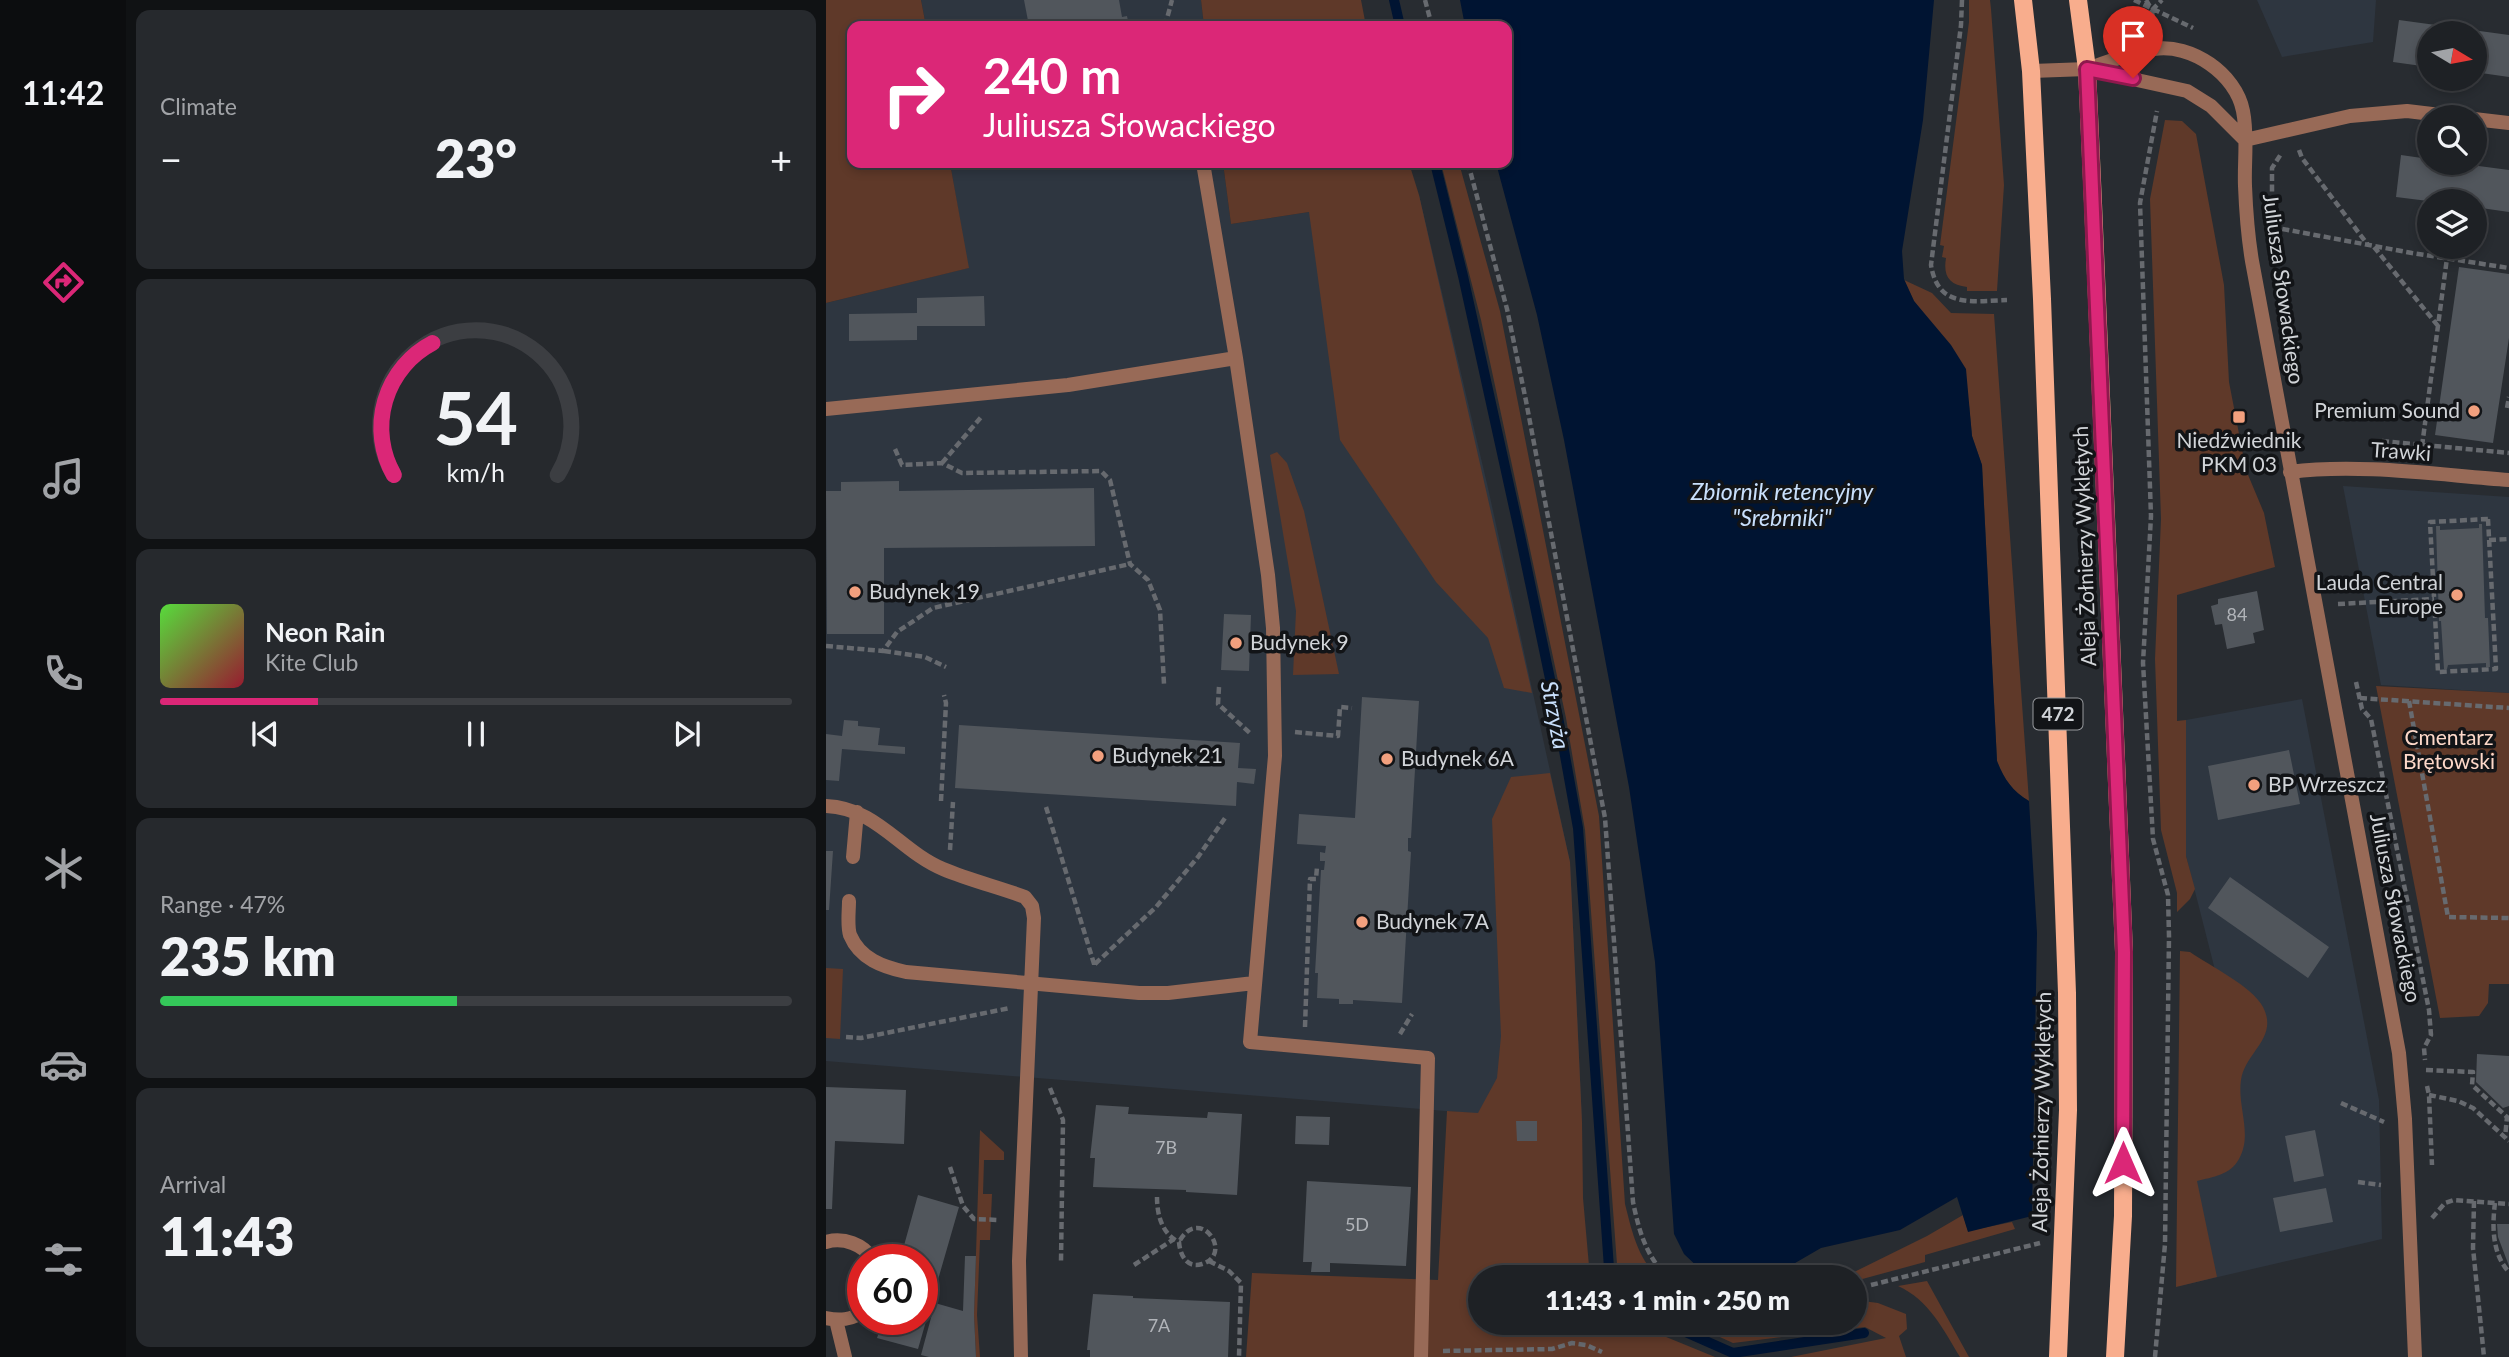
<!DOCTYPE html>
<html lang="en">
<head>
<meta charset="utf-8">
<style>
  body { margin:0; font-family:Lato,sans-serif; background:#26292d; color:#f1f3f6; height:100vh; display:flex; flex-direction:column; font-size:26px; white-space:nowrap }
  * { box-sizing:border-box; margin:0 }
  p { font-size:23px; color:#a1a3a7 }
  .icon { flex:none; width:38px; height:38px; fill:none; stroke:currentColor; stroke-width:2; stroke-linecap:round; stroke-linejoin:round }
  .map { position:relative; flex:1; overflow:hidden }
  .panel { display:flex; flex-direction:column; gap:10px; padding:10px; background:#101214; width:700px }
  .panel>* { flex:none }
  .guide { position:absolute; left:21px; top:21px; width:665px; height:147px; border-radius:14px; box-shadow:0 4px 10px #0003,0 0 0 2px #3c3e42; background:#db2777; color:#fff; overflow:hidden }
  .needle { width:46px; rotate:100deg }
  .buttons { position:absolute; left:1591px; top:21px; display:grid; gap:14px }
  .buttons a { display:grid; place-items:center; width:70px; height:70px; border-radius:50%; background:#1e2125; box-shadow:0 4px 10px #0003,0 0 0 2px #3c3e42; font-size:35px }
  .speed { position:absolute; left:21px; top:1244px; display:flex; gap:14px; font-size:35px; font-weight:700; text-align:center }
  .speed>* { display:grid; place-content:center; width:91px; height:91px; border-radius:50%; background:#1e2125; box-shadow:0 4px 10px #0003,0 0 0 2px #3c3e42; line-height:1 }
  .speed .limit { border:10px solid #d22; background:#fff; color:#111 }
  .pin { position:absolute; display:grid; place-items:center; width:60px; height:60px; color:#fff; margin:-72px -30px; border-radius:50% 50% 50% 0; rotate:-45deg; box-shadow:0 0 7px #0007 }
  .pin .icon { rotate:45deg }
  .me { position:absolute; width:77px; margin:-38px; rotate:0deg; stroke-linejoin:round; filter:drop-shadow(0 0 5px #0008) }
  .turn { display:flex; align-items:center; gap:24px; height:147px; padding:0 21px; font-size:32px }
  .turn .icon { width:91px; height:91px; stroke-width:2.5 }
  .turn b { display:block; font-size:49px; line-height:60px }
  .big { font-size:52px; font-weight:800; line-height:1.1 }
  .panel .tile { flex:1; display:flex; flex-direction:column; justify-content:center; gap:10px; min-width:0; padding:0 24px; border-radius:14px; background:#26292d }
  .panel .dial { align-items:center; gap:0 }
  .dial svg { height:182px; overflow:visible; fill:none; stroke:#3c3e42; stroke-width:7; stroke-linecap:round; text-anchor:middle }
  .dial text { fill:#f1f3f6; stroke:none }
  .song { display:flex; align-items:center; gap:21px }
  .cover { width:84px; height:84px; border-radius:10px; background:linear-gradient(135deg,hsl(110 70% 55%),hsl(350 70% 35%)) }
  .played { height:7px; border-radius:4px; background:linear-gradient(90deg,#db2777 25%,#3c3e42 25%) }
  .keys { display:flex; justify-content:space-around; direction:ltr }
  .heat { display:flex; justify-content:space-between; align-items:center; font-size:38px; direction:ltr }
  .charge { height:10px; border-radius:5px; background:linear-gradient(90deg,#34c759 47%,#3c3e42 0) }
  .trip { position:absolute; left:642px; top:1265px; width:399px; height:70px; border-radius:35px; background:#1e2125; box-shadow:0 4px 10px #0003,0 0 0 2px #3c3e42; font-weight:800; line-height:70px; text-align:center }
  main { display:flex; flex:1; min-height:0 }
  .menu { display:flex; flex-direction:column; width:126px; justify-content:space-around; align-items:center; background:#0c0d0f; color:#a1a3a7 }
  .menu .icon { width:49px; height:49px }
  .menu .selected { color:#db2777 }
  .menu b { font-size:32px; color:#f1f3f6 }
  .map>svg:first-child { display:block }
  .built { fill:#2e3640 }
  .green { fill:#5f3929 }
  .water { fill:#001432 }
  .lines { fill:none; stroke-linecap:round; stroke-linejoin:round }
  .stream { stroke:#001432; stroke-width:10 }
  .building { fill:#51565c }
  .path { stroke:#676a6f; stroke-width:4.5; stroke-dasharray:7 3.5; stroke-linecap:butt }
  .service { stroke:#986a57; stroke-width:14 }
  .minor { stroke:#986a57; stroke-width:14 }
  .primary { stroke:#f8ad8d; stroke-width:18 }
  .route-casing { stroke:#8e194d; stroke-width:18 }
  .route { stroke:#db2777; stroke-width:12 }
  .poi-dot { fill:#f2a07e; stroke:#121417; stroke-width:2.5 }
  .labels { text-anchor:middle; stroke-width:7; stroke-linejoin:round; paint-order:stroke }
  .number-label { font-size:18px; fill:#b1b4b9 }
  .shield { fill:#121417; stroke:#989a9e; stroke-width:2 }
  .shield-label { font-size:19px; font-weight:bold; fill:#d1d4d8 }
  .street-label { font-size:21px; fill:#d1d4d8; stroke:#121417 }
  .poi-label { font-size:21px; fill:#d1d4d8; stroke:#121417; text-anchor:start }
  .park-label { font-size:21px; fill:#fdd8c9; stroke:#121417 }
  .water-label { font-size:23px; font-style:italic; fill:#c9e0fc; stroke:#121417 }
</style>
</head>
<body>
<main>
<nav class="menu">
<b>11:42</b>
<svg class="icon selected" aria-label="directions" viewBox="0 0 24 24"><path d="M12 3l9 9-9 9-9-9zM9 14v-3h6M13 9l2 2-2 2"/></svg>
<svg class="icon" aria-label="music" viewBox="0 0 24 24"><path d="M9 18V5l10-2v13"/><circle cx="6" cy="18" r="3"/><circle cx="16" cy="16" r="3"/></svg>
<svg class="icon" aria-label="phone" viewBox="0 0 24 24"><path d="M5 4h4l2 5-3 2q2 4 5 5l2-3 5 2v4C11 20 4 13 5 4z"/></svg>
<svg class="icon" aria-label="climate" viewBox="0 0 24 24"><path d="M12 3v18M4 7l16 10M4 17L20 7"/></svg>
<svg class="icon" aria-label="car" viewBox="0 0 24 24"><path d="M5 17H2v-5l4-1 3-4h7l3 4 3 1v5h-3M9 17h6M6 11h13"/><circle cx="7" cy="17" r="2"/><circle cx="17" cy="17" r="2"/></svg>
<svg class="icon" aria-label="filters" viewBox="0 0 24 24"><path d="M4 7h16M4 17h16"/><circle cx="9" cy="7" r="2"/><circle cx="15" cy="17" r="2"/></svg>
</nav>
<section class="panel">
<div class="tile"><p>Climate</p>
<div class="heat"><a>−</a><b class="big">23°</b><a>+</a></div>
</div>
<div class="tile dial"><svg viewBox="0 0 100 80">
<path d="M14 69A42 42 0 1 1 86 69"/>
<path d="M14 69A42 42 0 0 1 31 11" stroke="#db2777"/>
<text x="50" y="56" font-size="32" font-weight="700">54</text>
<text x="50" y="72" font-size="11">km/h</text>
</svg></div>
<div class="tile">
<div class="song"><i class="cover"></i><div><b>Neon Rain</b><p>Kite Club</p></div></div>
<div class="played"></div>
<div class="keys"><svg class="icon" aria-label="previous" viewBox="0 0 24 24"><path d="M18 5L8 12l10 7zM5 5v14"/></svg><svg class="icon" aria-label="pause" viewBox="0 0 24 24"><path d="M8 5v14M16 5v14"/></svg><svg class="icon" aria-label="next" viewBox="0 0 24 24"><path d="M6 5l10 7-10 7zM19 5v14"/></svg></div>
</div>
<div class="tile"><p>Range · 47%</p><b class="big">235 km</b><div class="charge"></div></div>
<div class="tile"><p>Arrival</p><b class="big">11:43</b></div>
</section>
<div class="map">
<svg width="1683" height="1357" viewBox="0 0 1683 1357">
  <rect width="100%" height="100%" fill="#282c31"/>
  <path class="built" d="M95,0H375L378,26H100Z
    M1431,0H1550L1547,42L1456,57Z
    M124,163H397L405,224L593,195L662,488L744,862L756,1122L0,1061V303L142,268Z
    M1517,486L1683,497V693L1555,685Z
    M1476,699L1553,1100L1556,1239L1353,1286L1358,1205L1403,1025L1360,856V720Z"/>
  <path class="green" d="M0,0H95L100,26H26V163H124L143,268L0,303Z
    M375,0H535L540,26H378Z
    M1143,0H1164L1165,9L1178,185L1171,291H1141V287C1123,285 1117,276 1120,258L1116,257L1118,246L1114,245L1143,22Z
    M1339,120L1356,121L1370,134L1398,285L1403,382L1420,470L1438,513L1449,567L1351,595V721L1360,720V856L1369,889L1364,899L1351,912V893L1335,830L1329,659L1335,519L1324,199Z
    M397,163H583L593,195L706,693L678,688L662,638L610,582L514,440L483,212L405,224Z
    M615,163H633L674,311L773,816L799,1204C806,1231 811,1257 832,1277H796L791,1264L759,830L740,718L655,320Z
    M1078,280L1106,293L1125,313L1168,314L1203,801C1186,791 1178,779 1171,761L1156,465L1146,436L1143,405L1103,321L1088,301Z
    M451,452L461,463L478,511L513,674L467,675L470,611L444,455Z
    M1550,686L1683,693V984H1663L1662,1003L1653,1016L1614,1018Z
    M724,773L744,862L756,1122L757,1198L764,1277L654,1278V1323H806L889,1357H420L426,1273L612,1280L621,1111L652,1113L671,1078L675,1036L666,819L685,777Z
    M1354,951L1364,952C1384,966 1426,986 1437,1007C1453,1038 1419,1052 1415,1080C1411,1107 1427,1134 1413,1159C1404,1175 1387,1177 1371,1181L1391,1277L1350,1287Z
    M0,968L17,969L14,1039L0,1038Z
    M154,1130L178,1152V1160H158L157,1194H166L164,1240H154L151,1315L154,1357H150L148,1315Z
    M1137,1215L1142,1231L1186,1222L1189,1229L1099,1255V1262L1029,1281V1278H1016L1101,1236Z
    M1101,1281L1143,1357H1134C1117,1329 1103,1300 1072,1286Z
    M1029,1300L1052,1303L1080,1314L1081,1329L1073,1336L1080,1357H965L1060,1338L1039,1327L907,1343L863,1323H1029Z"/>
  <path class="water" d="M634,0H1108L1097,120L1076,251L1078,279L1088,301L1125,345L1140,369L1146,436L1156,465L1171,761C1178,779 1186,791 1203,801L1211,933L1206,1216L1142,1232L1131,1197L1074,1230L995,1248L945,1277H888L876,1271L858,1254L848,1234L829,962L803,787L738,440L711,315L670,163H681V26H639Z"/>
  <g class="lines">
    <path class="stream" d="M568,0L574,26
      M609,163L637,276L694,535L732,717L752,828L783,1268L788,1278
      M839,1323L907,1353L1038,1333"/>
  </g>
  <path class="building" d="M198,0H293L296,17L301,16L303,26H203Z
    M1573,20L1683,35V77L1648,72V33H1603V67L1567,62Z
    M1575,155L1603,159V163H1630L1683,170V212L1648,207V201H1602L1570,197Z
    M1633,267L1683,274V338L1667,443L1609,435Z
    M158,296L159,326H91V340L23,341V314L91,313V298Z
    M73,481V491L268,488L269,546L58,548V634H1L0,491H15V482Z
    M1653,524H1656L1659,618H1662L1664,667H1660V663L1622,665L1621,669H1618L1615,621H1613L1610,526H1614V530L1653,528Z
    M1431,591L1438,630L1427,633L1429,643L1401,649L1396,624L1389,625L1385,606L1392,604V599Z
    M398,614L425,615L423,671L395,670Z
    M536,697L593,701L585,838H582V851L585,852L576,1003L527,1000V1004H513V999L491,998L492,973H489L495,870H498L499,861H494V852L499,853L500,846L471,844L473,814L529,818Z
    M18,720L32,721V726L54,728L52,745L79,747V754L16,749L13,781L0,780V734L16,736Z
    M133,725L414,743L412,768L430,769L428,784L411,782L410,806L129,788Z
    M1463,750L1474,804L1392,820L1382,766Z
    M0,851H7L3,910H0Z
    M1404,877L1503,947L1482,978L1382,908Z
    M1651,1054L1683,1056V1106L1677,1108L1650,1082Z
    M0,1087L80,1090L78,1144L9,1141L6,1209H0Z
    M270,1105L303,1107L302,1114L381,1118L382,1112L416,1114L411,1195L360,1192V1190L267,1187L269,1158H264Z
    M470,1116L504,1117L503,1145L469,1144Z
    M690,1121H711V1141H691Z
    M1489,1130L1498,1176L1468,1182L1459,1136Z
    M481,1181L585,1187L580,1266L504,1263V1272H485L486,1262H477Z
    M1500,1188L1507,1222L1454,1232L1447,1198Z
    M92,1195L133,1207L92,1349L51,1338L57,1320H96V1260H74Z
    M1671,1224H1683V1266L1672,1237Z
    M139,1256H150L148,1315L150,1357H103L95,1355L109,1303L137,1311Z
    M267,1294L307,1296V1298L404,1302L402,1357H264V1350H261Z"/>
  <g class="lines">
    <path class="path" d="M599,0L606,26
      M1136,0L1135,25L1105,265C1112,309 1146,301 1181,300
      M1308,0L1367,28
      M1320,0L1326,10L1327,25
      M1326,10L1336,0
      M339,26L346,0
      M1473,150L1476,158L1542,245
      M642,163L681,309L700,401L779,818L807,1202C813,1231 820,1256 842,1278
      M1446,223V168L1455,154
      M1446,227L1586,253L1683,268
      M1548,247L1612,326
      M1681,408L1683,397
      M1556,441L1683,453
      M1596,446L1621,258
      M69,449L76,465L116,463L136,473L275,471L284,480L304,564L322,580L334,610L338,684
      M116,463L156,416
      M1662,519L1670,669L1612,672L1604,522Z
      M1663,540L1683,539
      M1512,604L1608,599
      M0,646L57,651L71,632L107,608L304,564
      M58,651L99,657L120,667
      M1530,682L1536,709L1545,719L1603,1010L1605,1035L1598,1048L1599,1060
      M393,687L392,704L425,734
      M1534,698L1683,708
      M1583,701L1622,917L1683,918
      M469,732L512,736L514,707L526,708
      M115,801L120,703L118,695
      M220,807L269,967
      M124,850L127,802
      M269,964L330,907L372,857L399,818
      M479,1027L484,879H490L491,867
      M574,1034L586,1014
      M20,1037L35,1038L184,1008
      M1600,1070L1647,1072L1646,1085L1681,1117L1679,1138
      M1601,1086L1603,1095L1606,1165
      M224,1088L237,1120L235,1262
      M1603,1095L1632,1101L1647,1108L1683,1141
      M1515,1103L1558,1122
      M124,1167L137,1206L148,1219L173,1220
      M1532,1182L1555,1185
      M331,1197C331,1215 336,1234 353,1242C354,1255 361,1269 376,1264C409,1254 373,1204 353,1242
      M1648,1201L1647,1248L1658,1357
      M1669,1203C1666,1226 1666,1254 1683,1272
      M1606,1218L1619,1203L1628,1200L1683,1204
      M383,1261L403,1271L415,1283L413,1357
      M308,1265L348,1239
      M1045,1285L1214,1243
      M617,1351L726,1349L746,1343L760,1345L776,1352
      M1329,1357L1339,1244L1343,936L1342,895L1327,839L1317,663L1325,516L1314,203L1331,111"/>
    <path class="service" d="M377,163L410,358L442,575L447,628L449,756L424,1042L602,1058L595,1357
      M0,409L242,385L410,358
      M0,806C51,808 74,851 117,869C143,880 172,887 199,897L206,906L208,918L193,1261L195,1357
      M27,857L31,812
      M23,901C23,911 21,926 24,935C34,959 57,967 80,972L313,993H342L428,983
      M0,1242C17,1237 38,1244 47,1260
      M0,1318C14,1321 25,1320 37,1312
      M10,1320L19,1357"/>
    <path class="minor" d="M1261,69C1282,62 1306,52 1328,49C1365,43 1410,74 1417,111C1422,136 1418,162 1419,186C1420,211 1422,237 1426,261L1573,1053L1579,1119L1589,1357
      M1205,71L1261,69L1361,91L1385,106L1419,140
      M1648,119L1683,123
      M1419,140L1524,116L1581,111L1631,117
      M1464,472C1533,463 1613,475 1683,480"/>
    <path class="primary" d="M1197,0L1205,71L1216,299L1241,993L1242,1110L1232,1357
      M1252,0L1261,69L1267,203L1298,952L1297,1216L1289,1357"/>
  </g>
  <g class="lines">
    <defs>
      <path id="route" d="M1297,1163L1298,952L1261,69L1307,78"/>
    </defs>
    <use href="#route" class="route-casing"/>
    <use href="#route" class="route"/>
  </g>
  <g class="poi-dot">
    <circle cx="1648" cy="411" r="7"/>
    <rect x="1406" y="410" width="14" height="14" rx="3.5"/>
    <circle cx="29" cy="592" r="7"/>
    <circle cx="1631" cy="595" r="7"/>
    <circle cx="410" cy="643" r="7"/>
    <circle cx="272" cy="756" r="7"/>
    <circle cx="561" cy="759" r="7"/>
    <circle cx="1428" cy="785" r="7"/>
    <circle cx="536" cy="922" r="7"/>
  </g>
  <g class="labels">
    <g class="number-label">
      <text x="1411" y="621">84</text>
      <text x="340" y="1154">7B</text>
      <text x="531" y="1231">5D</text>
      <text x="333" y="1332">7A</text>
    </g>
    <rect class="shield" x="1207.5" y="698.5" width="49" height="31" rx="5"/>
    <g class="shield-label">
      <text x="1232" y="721">472</text>
    </g>
    <g class="street-label">
      <text transform="translate(1457 289) rotate(82)" y="7">Juliusza Słowackiego</text>
      <text transform="translate(1575 452) rotate(4)" y="7">Trawki</text>
      <text transform="translate(1259 546) rotate(-92)" y="7">Aleja Żołnierzy Wyklętych</text>
      <text transform="translate(1569 908) rotate(79)" y="7">Juliusza Słowackiego</text>
      <text transform="translate(1216 1112) rotate(-89)" y="7">Aleja Żołnierzy Wyklętych</text>
    </g>
    <g class="poi-label">
      <text x="1634" y="418" text-anchor="end">Premium Sound</text>
      <text x="1413" y="448" text-anchor="middle">Niedźwiednik<tspan x="1413" dy="24">PKM 03</tspan></text>
      <text x="1617" y="590" text-anchor="end">Lauda Central<tspan x="1617" dy="24">Europe</tspan></text>
      <text x="43" y="599">Budynek 19</text>
      <text x="424" y="650">Budynek 9</text>
      <text x="286" y="763">Budynek 21</text>
      <text x="575" y="766">Budynek 6A</text>
      <text x="1442" y="792">BP Wrzeszcz</text>
      <text x="550" y="929">Budynek 7A</text>
    </g>
    <g class="park-label">
      <text x="1623" y="745">Cmentarz<tspan x="1623" dy="24">Brętowski</tspan></text>
    </g>
    <g class="water-label">
      <text x="956" y="500">Zbiornik retencyjny<tspan x="956" dy="26">"Srebrniki"</tspan></text>
      <text transform="translate(729 715) rotate(79)" y="8">Strzyża</text>
    </g>
  </g>
</svg>
<div class="buttons">
<a><svg class="needle" viewBox="-14 -14 28 28"><path d="M0-13l5 13h-10z" fill="#e53935"/><path d="M0 13l5-13h-10z" fill="#a1a3a7"/></svg></a>
<a><svg class="icon" aria-label="search" viewBox="0 0 24 24"><circle cx="10" cy="10" r="6"/><path d="M15 15l6 6"/></svg></a>
<a><svg class="icon" aria-label="layers" viewBox="0 0 24 24"><path d="M12 4l9 5-9 5-9-5zM3 14l9 5 9-5"/></svg></a>
</div>
<div class="speed"><div class="limit">60</div></div>
<div class="pin" style="left:1307px;top:78px;background:#d93025"><svg class="icon" aria-label="arrive" viewBox="0 0 24 24"><path d="M6 21V4h12l-3 4 3 4H6"/></svg></div>
<svg class="me" style="left:1297px;top:1163px" viewBox="-20 -20 40 40"><path d="M0-17L14 15 0 8-14 15z" fill="#db2777" stroke="#fff" stroke-width="4"/></svg>
<div class="trip">11:43 · 1 min · 250 m</div>
<div class="guide">
<div class="turn"><svg class="icon" aria-label="right" viewBox="0 0 24 24"><path d="M7 20v-9h11M14 6l5 5-5 5"/></svg><div><b>240 m</b>Juliusza Słowackiego</div></div>
</div>
</div>
</main>
</body>
</html>
